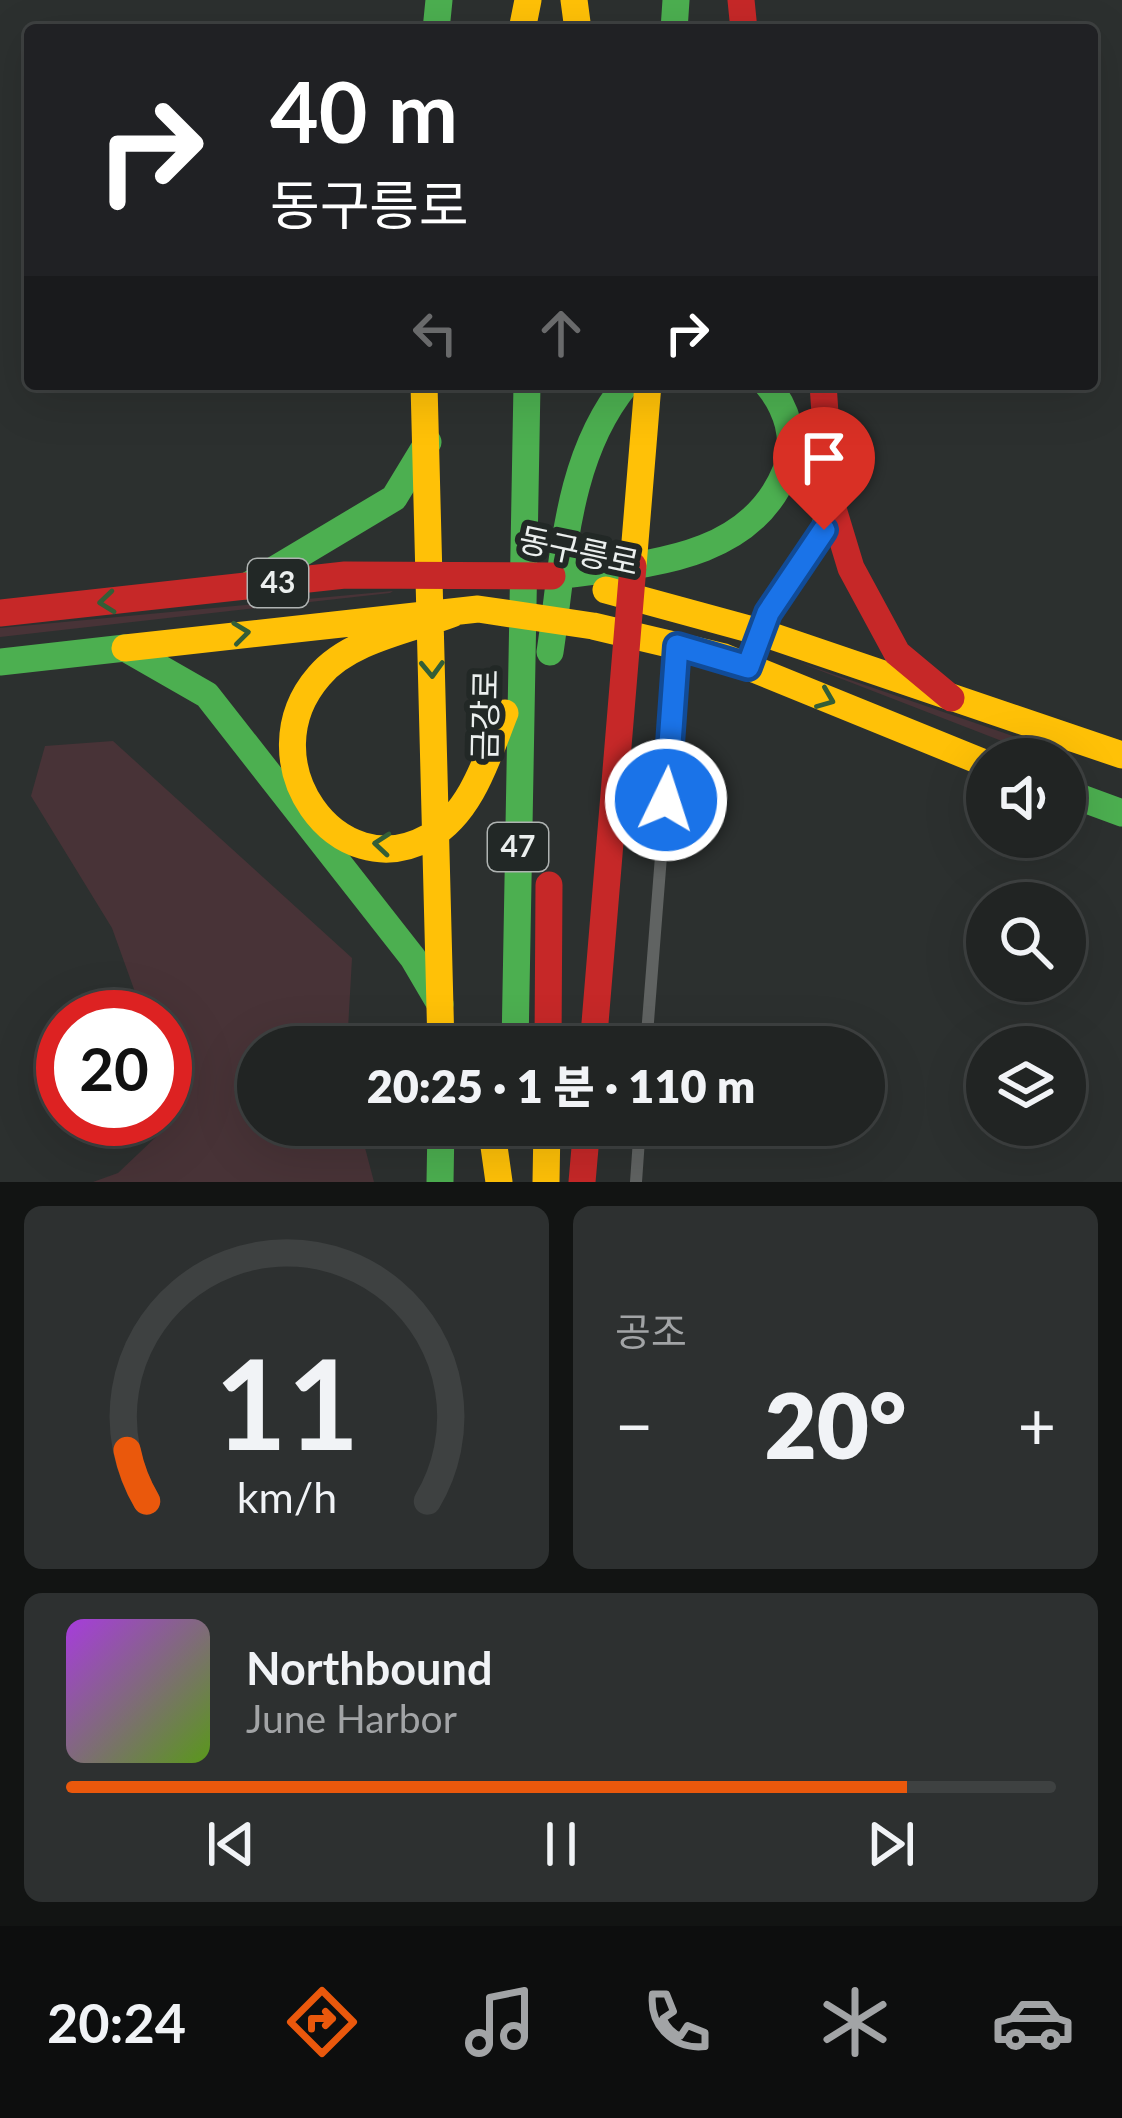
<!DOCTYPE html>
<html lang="ko">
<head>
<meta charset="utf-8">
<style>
  body { margin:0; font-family:Lato,"Noto Sans KR",sans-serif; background:#2d3030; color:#f1f3f6; height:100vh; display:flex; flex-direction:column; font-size:45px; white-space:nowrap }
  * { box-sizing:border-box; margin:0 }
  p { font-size:39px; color:#a2a4a6 }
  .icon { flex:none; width:66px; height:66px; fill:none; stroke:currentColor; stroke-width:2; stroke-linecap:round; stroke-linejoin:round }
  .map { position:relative; height:1182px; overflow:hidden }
  .drawer { display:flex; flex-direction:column; gap:24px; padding:24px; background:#121413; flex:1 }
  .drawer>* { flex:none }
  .hud { position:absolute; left:24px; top:24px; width:1074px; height:366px; border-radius:12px; box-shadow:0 12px 48px #0002,0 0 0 3px #3e4141; background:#202124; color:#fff; overflow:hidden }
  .fabs { position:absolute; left:966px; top:738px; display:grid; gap:24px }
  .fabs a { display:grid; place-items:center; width:120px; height:120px; border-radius:50%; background:#212423; box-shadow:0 12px 48px #0002,0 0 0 3px #3e4141; font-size:60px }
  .speed { position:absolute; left:36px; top:990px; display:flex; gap:24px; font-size:60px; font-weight:700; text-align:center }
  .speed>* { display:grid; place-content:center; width:156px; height:156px; border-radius:50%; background:#212423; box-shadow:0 12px 48px #0002,0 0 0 3px #3e4141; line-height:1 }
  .speed .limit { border:18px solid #d22; background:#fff; color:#111 }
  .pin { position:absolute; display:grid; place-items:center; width:102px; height:102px; color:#fff; margin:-123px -51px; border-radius:50% 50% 50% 0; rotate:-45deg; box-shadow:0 0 12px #0007 }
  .pin .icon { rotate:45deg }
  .me { position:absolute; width:132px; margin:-66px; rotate:4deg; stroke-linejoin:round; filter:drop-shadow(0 0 9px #0008) }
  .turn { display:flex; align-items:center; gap:42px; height:252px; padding:0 48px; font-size:54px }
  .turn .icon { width:156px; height:156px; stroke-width:2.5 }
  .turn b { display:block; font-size:84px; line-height:102px }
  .lanes { display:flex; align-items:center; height:114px; padding:0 48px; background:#0003; justify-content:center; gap:60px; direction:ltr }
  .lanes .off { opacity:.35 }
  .big { font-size:90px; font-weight:800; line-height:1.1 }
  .drawer .tile { flex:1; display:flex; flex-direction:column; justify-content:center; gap:18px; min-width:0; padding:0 42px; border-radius:18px; background:#2d3030 }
  .drawer .dial { align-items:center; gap:0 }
  .dial svg { height:312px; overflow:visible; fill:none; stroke:#3e4141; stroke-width:7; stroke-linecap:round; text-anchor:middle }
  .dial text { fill:#f1f3f6; stroke:none }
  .song { display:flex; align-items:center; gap:36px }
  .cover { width:144px; height:144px; border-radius:18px; background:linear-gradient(135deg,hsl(280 70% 55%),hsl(90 70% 35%)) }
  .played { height:12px; border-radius:6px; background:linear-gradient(90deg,#ea580c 85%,#3e4141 85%) }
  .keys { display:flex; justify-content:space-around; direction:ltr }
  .heat { display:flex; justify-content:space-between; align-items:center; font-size:66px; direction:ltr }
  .drawer .tiles { flex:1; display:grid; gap:24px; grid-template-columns:1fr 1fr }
  .tile:last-child { grid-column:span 2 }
  .trip { position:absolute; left:237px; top:1026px; width:648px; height:120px; border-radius:60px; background:#212423; box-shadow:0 12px 48px #0002,0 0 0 3px #3e4141; font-weight:800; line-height:120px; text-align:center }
  .menu { display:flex; height:192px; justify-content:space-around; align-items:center; background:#0d0e0e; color:#a2a4a6 }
  .menu .icon { width:84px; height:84px }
  .menu .active { color:#ea580c }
  .menu b { font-size:54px; color:#f1f3f6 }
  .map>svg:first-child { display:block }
  .green { fill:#483337 }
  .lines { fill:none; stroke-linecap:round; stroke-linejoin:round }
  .lane { stroke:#606362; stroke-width:12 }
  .fast { stroke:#4caf50; stroke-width:27 }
  .slow { stroke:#ffc107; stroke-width:27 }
  .jam { stroke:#c62828; stroke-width:27 }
  .oneway { stroke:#335e37 }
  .route-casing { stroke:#114b97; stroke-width:30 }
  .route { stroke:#1a73e8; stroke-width:21 }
  .labels { text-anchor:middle; stroke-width:12; stroke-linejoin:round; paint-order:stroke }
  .shield { fill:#222826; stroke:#afb3b2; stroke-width:3 }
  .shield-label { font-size:30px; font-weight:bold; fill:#ebefee }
  .street-label { font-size:33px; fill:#ebefee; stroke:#222826 }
</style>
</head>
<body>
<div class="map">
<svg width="1122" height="1182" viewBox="0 0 1122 1182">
  <rect width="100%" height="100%" fill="#2c302f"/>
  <path class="green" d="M393,591L390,593L0,637V628Z
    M798,662L1033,743L1032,748L1025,750Z
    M113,741L352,958L347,1047H258V1125H359L374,1182H93L118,1173L178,1116L165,1078V1017H144L112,928L31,796L45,746Z"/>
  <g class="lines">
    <path class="lane" d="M646,1047L677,653
      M636,1182L640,1125"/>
    <path class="fast" d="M436,30L439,0
      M674,30L676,0
      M557,576C642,564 750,562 786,470C797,439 787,408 767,384
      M247,586L394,498L428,442
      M125,648L207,695L413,958L440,1004
      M550,652C564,561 565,458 626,384
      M0,662L125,648
      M748,667L768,613L824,530L831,502
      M1065,792L1122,813
      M515,1047L527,384
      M440,1182L441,1125"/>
    <path class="slow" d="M574,0L578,30
      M522,30L528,0
      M424,384L441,1047
      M633,566L648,384
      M606,590L760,632L1122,755
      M452,614C410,630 349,640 319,676C246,760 337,889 429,837C472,813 488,755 505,713
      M125,648L478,609L593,626L724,657L987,764
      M491,1125L499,1182
      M546,1182L547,1125"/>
    <path class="jam" d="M741,0L744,30
      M823,384L831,502L851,568L897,653L951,698
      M0,613L345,575L552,576
      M548,1047L549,885
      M593,1047L633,566
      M582,1182L587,1125"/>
  </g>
  <defs><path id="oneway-chevron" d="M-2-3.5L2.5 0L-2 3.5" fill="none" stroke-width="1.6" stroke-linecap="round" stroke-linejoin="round" transform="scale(3)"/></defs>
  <g class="oneway">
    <use href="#oneway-chevron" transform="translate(107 602) rotate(174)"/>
    <use href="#oneway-chevron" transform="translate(241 633) rotate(-7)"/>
    <use href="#oneway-chevron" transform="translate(432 669) rotate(88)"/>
    <use href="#oneway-chevron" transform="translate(826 699) rotate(22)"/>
    <use href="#oneway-chevron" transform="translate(382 844) rotate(-175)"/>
  </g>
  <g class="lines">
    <defs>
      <path id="route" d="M666,800L677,646L748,667L768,613L824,530"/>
    </defs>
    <use href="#route" class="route-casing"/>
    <use href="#route" class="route"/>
  </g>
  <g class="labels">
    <g class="shield">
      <rect x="248" y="559" width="60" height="48" rx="9"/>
      <rect x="488" y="823" width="60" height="48" rx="9"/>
    </g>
    <g class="shield-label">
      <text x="278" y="593">43</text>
      <text x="518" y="857">47</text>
    </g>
    <g class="street-label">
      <text transform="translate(579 551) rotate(12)" y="12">동구릉로</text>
      <text transform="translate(485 715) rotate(-89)" y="12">금강로</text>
    </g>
  </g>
</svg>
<div class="fabs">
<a><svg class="icon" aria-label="sound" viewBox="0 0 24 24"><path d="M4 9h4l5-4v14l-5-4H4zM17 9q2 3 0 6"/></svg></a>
<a><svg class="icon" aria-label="search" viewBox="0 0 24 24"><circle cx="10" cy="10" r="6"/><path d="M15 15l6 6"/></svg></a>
<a><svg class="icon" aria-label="layers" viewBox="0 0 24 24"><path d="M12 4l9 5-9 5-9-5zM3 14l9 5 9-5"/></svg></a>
</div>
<div class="speed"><div class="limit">20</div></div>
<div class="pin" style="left:824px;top:530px;background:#d93025"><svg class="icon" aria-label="arrive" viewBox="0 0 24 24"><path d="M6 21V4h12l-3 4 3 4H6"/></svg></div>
<svg class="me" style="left:666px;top:800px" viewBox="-20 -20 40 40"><circle r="17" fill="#1a73e8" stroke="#fff" stroke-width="3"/><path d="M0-11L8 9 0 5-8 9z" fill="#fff"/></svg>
<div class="trip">20:25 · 1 분 · 110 m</div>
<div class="hud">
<div class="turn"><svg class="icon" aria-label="right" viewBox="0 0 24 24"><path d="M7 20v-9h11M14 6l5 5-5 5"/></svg><div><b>40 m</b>동구릉로</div></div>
<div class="lanes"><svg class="icon off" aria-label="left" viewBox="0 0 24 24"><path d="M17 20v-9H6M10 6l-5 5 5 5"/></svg><svg class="icon off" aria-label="ahead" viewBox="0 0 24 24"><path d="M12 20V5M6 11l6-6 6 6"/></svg><svg class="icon" aria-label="right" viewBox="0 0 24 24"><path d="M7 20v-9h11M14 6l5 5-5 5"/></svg></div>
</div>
</div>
<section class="drawer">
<div class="tiles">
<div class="tile dial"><svg viewBox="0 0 100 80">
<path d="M14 69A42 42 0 1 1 86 69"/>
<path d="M14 69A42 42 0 0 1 9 56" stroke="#ea580c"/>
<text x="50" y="56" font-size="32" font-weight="700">11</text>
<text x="50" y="72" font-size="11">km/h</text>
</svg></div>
<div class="tile"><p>공조</p>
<div class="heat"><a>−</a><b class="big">20°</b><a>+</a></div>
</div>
<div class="tile">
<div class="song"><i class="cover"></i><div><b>Northbound</b><p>June Harbor</p></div></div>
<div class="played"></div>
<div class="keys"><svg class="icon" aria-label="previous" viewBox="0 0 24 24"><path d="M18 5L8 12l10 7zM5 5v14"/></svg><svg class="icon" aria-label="pause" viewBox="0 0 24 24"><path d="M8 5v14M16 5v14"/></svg><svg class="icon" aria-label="next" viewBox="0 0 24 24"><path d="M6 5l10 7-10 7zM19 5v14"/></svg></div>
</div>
</div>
</section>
<nav class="menu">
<b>20:24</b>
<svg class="icon active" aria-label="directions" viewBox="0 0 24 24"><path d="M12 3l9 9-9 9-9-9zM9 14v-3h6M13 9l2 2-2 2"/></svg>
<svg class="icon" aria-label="music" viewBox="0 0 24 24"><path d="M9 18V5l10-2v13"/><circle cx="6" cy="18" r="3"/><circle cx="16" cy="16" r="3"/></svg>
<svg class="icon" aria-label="phone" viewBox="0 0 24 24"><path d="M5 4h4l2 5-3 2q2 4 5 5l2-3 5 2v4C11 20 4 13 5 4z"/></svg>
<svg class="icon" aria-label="climate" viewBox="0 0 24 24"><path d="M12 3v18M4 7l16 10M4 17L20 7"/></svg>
<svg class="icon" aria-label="car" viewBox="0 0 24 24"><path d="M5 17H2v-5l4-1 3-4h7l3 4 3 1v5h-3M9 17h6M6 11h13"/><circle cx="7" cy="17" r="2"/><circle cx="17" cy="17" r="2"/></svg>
</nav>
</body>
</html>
